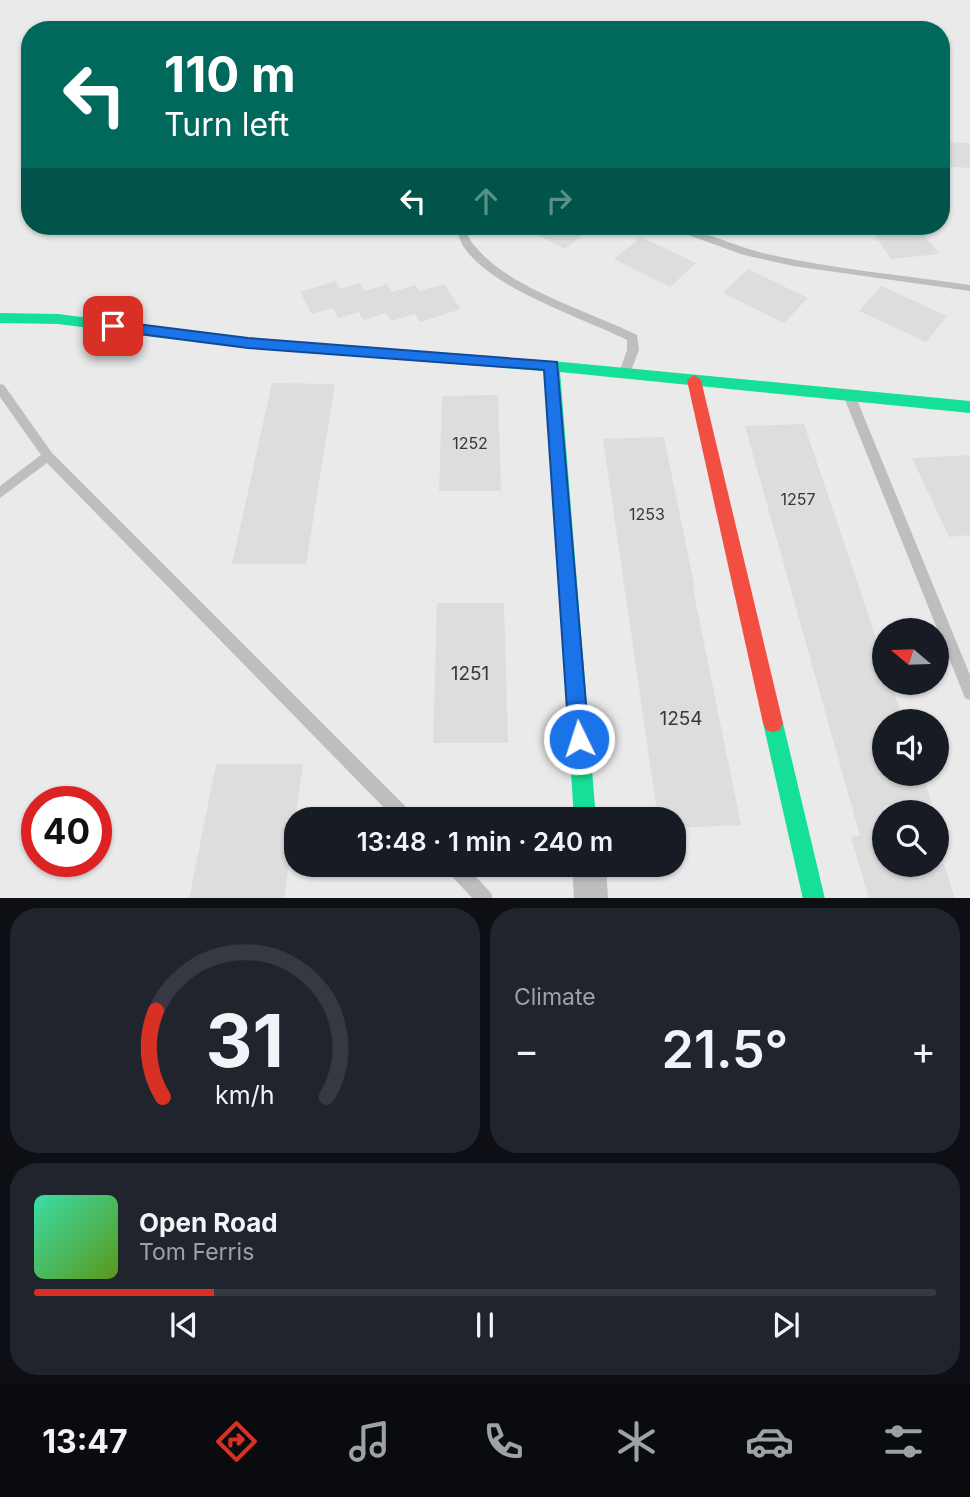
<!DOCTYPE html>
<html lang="en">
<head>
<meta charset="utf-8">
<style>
  body { margin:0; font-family:Inter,sans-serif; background:#20242c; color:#f1f3f6; height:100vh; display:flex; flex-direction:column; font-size:26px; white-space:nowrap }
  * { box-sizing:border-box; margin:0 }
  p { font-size:23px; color:#9ea1a6 }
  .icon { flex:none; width:38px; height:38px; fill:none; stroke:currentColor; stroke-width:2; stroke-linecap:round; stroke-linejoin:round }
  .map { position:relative; height:898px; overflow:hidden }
  .sheet { display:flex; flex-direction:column; gap:10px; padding:10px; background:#0d0f14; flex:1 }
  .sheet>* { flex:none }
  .guide { position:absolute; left:21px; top:21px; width:929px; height:214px; border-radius:28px; box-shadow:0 2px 5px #0004; background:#00695c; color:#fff; overflow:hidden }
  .needle { width:46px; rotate:289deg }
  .fabs { position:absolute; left:872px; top:618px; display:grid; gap:14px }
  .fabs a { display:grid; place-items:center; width:77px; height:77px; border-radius:50%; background:#171b24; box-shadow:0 2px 5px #0004; font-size:35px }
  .speed { position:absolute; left:21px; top:786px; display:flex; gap:14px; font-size:35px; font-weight:700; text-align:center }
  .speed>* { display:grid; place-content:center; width:91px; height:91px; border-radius:50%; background:#171b24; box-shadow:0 2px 5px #0004; line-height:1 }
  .speed .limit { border:10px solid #d22; background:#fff; color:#111 }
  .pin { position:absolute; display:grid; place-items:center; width:60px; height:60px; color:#fff; margin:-30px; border-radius:14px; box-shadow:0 4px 10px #0006 }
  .me { position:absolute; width:77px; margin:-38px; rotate:356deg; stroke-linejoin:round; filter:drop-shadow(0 0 5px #0008) }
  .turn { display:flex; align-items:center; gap:24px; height:147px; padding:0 28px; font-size:32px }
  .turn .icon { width:91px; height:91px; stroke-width:2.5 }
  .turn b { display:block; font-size:49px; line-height:60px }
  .lanes { display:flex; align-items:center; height:66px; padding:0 28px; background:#0003; justify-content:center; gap:35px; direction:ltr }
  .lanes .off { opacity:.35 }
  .big { font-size:52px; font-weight:600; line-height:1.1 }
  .sheet .widget { flex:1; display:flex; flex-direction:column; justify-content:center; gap:10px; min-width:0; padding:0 24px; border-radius:28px; background:#20242c }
  .sheet .dial { align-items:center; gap:0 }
  .dial svg { height:182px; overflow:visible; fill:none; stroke:#363941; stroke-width:7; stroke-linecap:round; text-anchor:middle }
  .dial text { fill:#f1f3f6; stroke:none }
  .song { display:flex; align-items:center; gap:21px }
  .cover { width:84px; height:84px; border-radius:10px; background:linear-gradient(135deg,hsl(160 70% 55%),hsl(90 70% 35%)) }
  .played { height:7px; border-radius:4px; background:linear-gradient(90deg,#d93025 20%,#363941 20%) }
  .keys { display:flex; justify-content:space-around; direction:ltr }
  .heat { display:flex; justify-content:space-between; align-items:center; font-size:38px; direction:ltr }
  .sheet .tiles { flex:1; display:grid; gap:10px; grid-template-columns:1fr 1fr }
  .widget:last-child { grid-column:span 2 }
  .trip { position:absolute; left:284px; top:807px; width:402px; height:70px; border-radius:28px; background:#171b24; box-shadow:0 2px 5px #0004; font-weight:600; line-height:70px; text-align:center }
  .tabs { display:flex; height:112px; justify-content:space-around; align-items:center; background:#090b0e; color:#9ea1a6 }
  .tabs .icon { width:49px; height:49px }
  .tabs .active { color:#d93025 }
  .tabs b { font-size:32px; color:#f1f3f6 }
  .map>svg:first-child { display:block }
  .green { fill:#eaeaea; fill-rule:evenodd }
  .building { fill:#ddd }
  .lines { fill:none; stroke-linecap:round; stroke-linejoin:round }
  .lane { fill:#bebebe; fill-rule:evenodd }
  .street { fill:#bebebe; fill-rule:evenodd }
  .fast { fill:#16e098; fill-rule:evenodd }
  .jam { fill:#f24e42; fill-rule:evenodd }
  .route { fill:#1a73e8; stroke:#114b97; stroke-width:2 }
  .labels { text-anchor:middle; stroke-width:7; stroke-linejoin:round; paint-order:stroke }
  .number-label { font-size:16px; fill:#373737 }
  .near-number-label { font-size:19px; fill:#373737 }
</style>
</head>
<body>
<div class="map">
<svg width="970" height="899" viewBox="0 0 970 899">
  <rect width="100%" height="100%" fill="#fff"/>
  <path class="green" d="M0,0H970V898L0,899ZM30,30H942V226H30ZM884,630H936V682H884ZM884,721H936V774H884ZM37,802H96V861H37ZM884,812H936V864H884ZM296,819H674V864H296Z"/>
  <path class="building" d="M942,142L970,143V168L942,166Z
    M520,226H594L565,249Z
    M897,226H917L939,254L891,259L870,228Z
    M641,237L696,263L670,287L614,259Z
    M748,269L781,285L808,298L784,323L723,293Z
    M336,281L340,289L360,283L365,291L387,284L392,292L415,285L419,291L444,284L461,309L420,322L415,314L391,321L386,313L363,320L359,312L338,318L333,308L312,314L300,292Z
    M881,286L947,316L926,342L859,311Z
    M272,383L335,384L306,564H232Z
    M498,395L501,491H439L442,396Z
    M804,424L884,662V682H891L904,721H884V774H922L932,804L884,806V864H944L955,899H869L851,837L860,836L745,426Z
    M664,437L695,589H693L741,825L674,828V819H658L603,439Z
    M970,455V535L949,537L912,458Z
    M437,603H504L508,743H433Z
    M216,764H303L284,899H189Z"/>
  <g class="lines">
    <path class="lane" d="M454,226H464C467,232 469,240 474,245C507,288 589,311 637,335L639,350L629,376L625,377L619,373L627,350V340C581,317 491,289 463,246C460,240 457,232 454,226Z
      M663,226C693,225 735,247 767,254C833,269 902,275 970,285V291L793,266L744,255Z
      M0,384L4,385L52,453L412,813L414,819H395L47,463L0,498V486L41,455L0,397Z
      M849,391L855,395L970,675V700L965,698L963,693L843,395Z
      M444,864H464L491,893L493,899H473L446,870Z"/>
    <path class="street" d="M572,864H606L608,899H574Z"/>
    <path class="fast" d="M0,313L58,314L248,338L552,361L970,401V413L560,372L596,819H574L545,371L248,348L58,324L0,323Z
      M773,714L780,716L783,723L825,899H803L763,723L766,716Z"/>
    <path class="jam" d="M694,375L701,380L783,723L780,730L773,732L766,730L763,723L687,380Z"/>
  </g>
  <path class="route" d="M113,321L248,338L557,362L589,739L587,746L579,749L572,746L569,739L544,370L248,348L108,330V323Z"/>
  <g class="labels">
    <g class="number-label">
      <text x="470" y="449">1252</text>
      <text x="798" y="505">1257</text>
      <text x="647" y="520">1253</text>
    </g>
    <g class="near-number-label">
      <text x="470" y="680">1251</text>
      <text x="681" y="725">1254</text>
    </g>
  </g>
</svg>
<div class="fabs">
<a><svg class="needle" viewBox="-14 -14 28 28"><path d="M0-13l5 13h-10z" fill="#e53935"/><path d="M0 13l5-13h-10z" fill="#9ea1a6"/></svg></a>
<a><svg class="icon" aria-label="sound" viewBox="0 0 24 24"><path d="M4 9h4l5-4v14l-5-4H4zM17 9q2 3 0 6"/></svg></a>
<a><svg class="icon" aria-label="search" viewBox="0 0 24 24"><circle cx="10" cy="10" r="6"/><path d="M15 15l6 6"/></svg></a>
</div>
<div class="speed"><div class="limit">40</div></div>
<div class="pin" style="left:113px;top:326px;background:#d93025"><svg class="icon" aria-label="arrive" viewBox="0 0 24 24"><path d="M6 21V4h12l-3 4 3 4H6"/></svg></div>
<svg class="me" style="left:579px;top:739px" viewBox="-20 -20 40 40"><circle r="17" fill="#1a73e8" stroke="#fff" stroke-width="3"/><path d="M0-11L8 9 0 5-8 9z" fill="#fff"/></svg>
<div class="trip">13:48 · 1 min · 240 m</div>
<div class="guide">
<div class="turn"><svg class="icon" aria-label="left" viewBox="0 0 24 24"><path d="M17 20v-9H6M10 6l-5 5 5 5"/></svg><div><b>110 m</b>Turn left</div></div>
<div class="lanes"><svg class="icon" aria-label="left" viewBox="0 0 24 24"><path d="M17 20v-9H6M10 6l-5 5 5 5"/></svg><svg class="icon off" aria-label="ahead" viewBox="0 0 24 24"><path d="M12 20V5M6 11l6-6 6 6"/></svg><svg class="icon off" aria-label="right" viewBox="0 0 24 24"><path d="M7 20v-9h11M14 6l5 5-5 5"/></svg></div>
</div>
</div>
<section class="sheet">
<div class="tiles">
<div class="widget dial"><svg viewBox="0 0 100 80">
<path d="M14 69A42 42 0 1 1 86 69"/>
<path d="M14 69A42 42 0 0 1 11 31" stroke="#d93025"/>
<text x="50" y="56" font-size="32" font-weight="700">31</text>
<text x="50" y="72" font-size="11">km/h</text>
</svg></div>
<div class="widget"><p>Climate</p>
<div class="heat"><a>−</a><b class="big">21.5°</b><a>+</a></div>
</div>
<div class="widget">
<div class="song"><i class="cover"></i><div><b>Open Road</b><p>Tom Ferris</p></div></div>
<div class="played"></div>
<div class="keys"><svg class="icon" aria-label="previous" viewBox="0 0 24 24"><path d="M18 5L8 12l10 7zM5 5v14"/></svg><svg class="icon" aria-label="pause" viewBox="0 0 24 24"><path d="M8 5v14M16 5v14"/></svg><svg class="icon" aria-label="next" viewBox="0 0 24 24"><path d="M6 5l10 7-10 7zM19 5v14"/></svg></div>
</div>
</div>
</section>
<nav class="tabs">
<b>13:47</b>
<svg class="icon active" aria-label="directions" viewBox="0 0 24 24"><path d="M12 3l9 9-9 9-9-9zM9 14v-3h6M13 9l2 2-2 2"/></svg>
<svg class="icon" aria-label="music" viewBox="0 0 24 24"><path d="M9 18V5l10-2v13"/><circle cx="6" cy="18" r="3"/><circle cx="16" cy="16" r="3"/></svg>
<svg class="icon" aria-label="phone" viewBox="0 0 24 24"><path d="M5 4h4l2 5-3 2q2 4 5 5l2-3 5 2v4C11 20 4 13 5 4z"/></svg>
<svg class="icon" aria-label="climate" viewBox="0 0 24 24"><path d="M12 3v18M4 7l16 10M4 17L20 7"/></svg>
<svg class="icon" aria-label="car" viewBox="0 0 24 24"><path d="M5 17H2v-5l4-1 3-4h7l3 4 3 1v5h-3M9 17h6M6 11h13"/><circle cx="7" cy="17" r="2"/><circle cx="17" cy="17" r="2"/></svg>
<svg class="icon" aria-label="filters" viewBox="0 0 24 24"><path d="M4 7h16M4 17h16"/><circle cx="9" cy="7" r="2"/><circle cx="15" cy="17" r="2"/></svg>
</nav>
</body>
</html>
